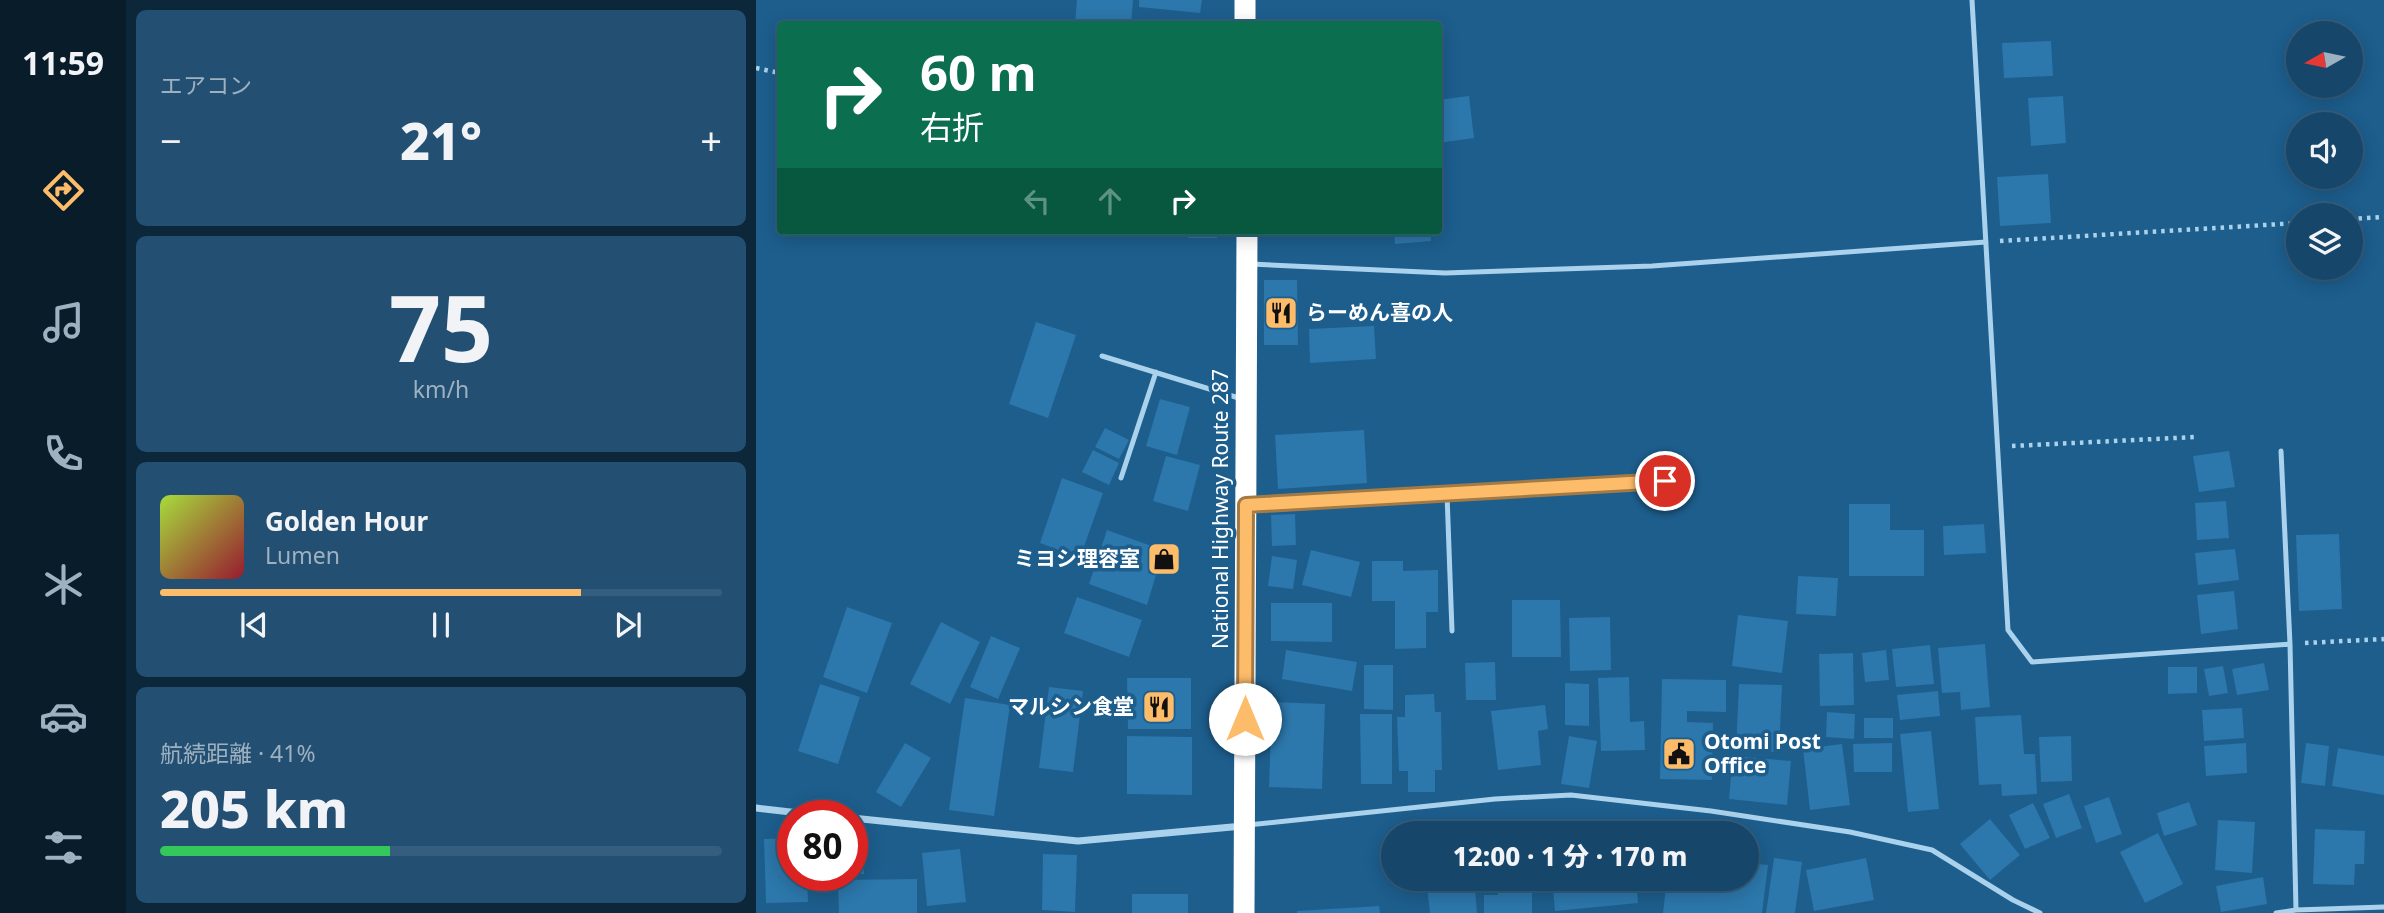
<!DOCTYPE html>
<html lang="ja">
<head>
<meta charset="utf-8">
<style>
  body { margin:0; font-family:"Noto Sans","Noto Sans JP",sans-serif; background:#235072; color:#f1f3f6; height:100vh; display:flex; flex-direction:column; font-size:26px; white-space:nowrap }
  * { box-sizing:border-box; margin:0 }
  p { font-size:23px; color:#9eb1c1 }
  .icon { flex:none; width:38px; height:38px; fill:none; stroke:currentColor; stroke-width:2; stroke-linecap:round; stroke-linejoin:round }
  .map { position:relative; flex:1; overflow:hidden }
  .side { display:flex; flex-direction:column; gap:10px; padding:10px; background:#0c263a; width:630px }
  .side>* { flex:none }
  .guide { position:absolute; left:21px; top:21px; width:665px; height:214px; border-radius:7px; box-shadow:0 4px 18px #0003,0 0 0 2px #355e7e; background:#0b6e4f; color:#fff; overflow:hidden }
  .needle { width:46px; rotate:261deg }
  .controls { position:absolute; left:1530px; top:21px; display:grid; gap:14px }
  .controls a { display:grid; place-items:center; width:77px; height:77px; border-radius:50%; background:#16466a; box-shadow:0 4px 18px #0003,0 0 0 2px #355e7e; font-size:35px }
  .speed { position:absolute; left:21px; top:800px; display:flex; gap:14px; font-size:35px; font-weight:700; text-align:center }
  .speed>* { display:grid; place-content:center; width:91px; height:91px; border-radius:50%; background:#16466a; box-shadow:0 4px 18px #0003,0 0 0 2px #355e7e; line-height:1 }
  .speed .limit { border:10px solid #d22; background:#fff; color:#111 }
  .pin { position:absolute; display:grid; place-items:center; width:60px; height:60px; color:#fff; margin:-30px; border:4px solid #fff; border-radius:50%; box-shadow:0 2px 7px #0007 }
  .me { position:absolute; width:77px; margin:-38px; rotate:0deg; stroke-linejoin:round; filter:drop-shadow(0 0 5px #0008) }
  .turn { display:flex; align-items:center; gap:24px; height:147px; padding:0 28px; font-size:32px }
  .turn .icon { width:91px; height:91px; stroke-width:2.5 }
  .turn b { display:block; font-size:49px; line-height:60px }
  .lanes { display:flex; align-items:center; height:66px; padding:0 28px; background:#0003; justify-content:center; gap:35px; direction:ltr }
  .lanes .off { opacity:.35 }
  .big { font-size:52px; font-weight:800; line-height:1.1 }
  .side .widget { flex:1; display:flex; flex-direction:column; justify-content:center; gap:10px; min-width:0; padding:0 24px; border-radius:10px; background:#235072 }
  .side .dial { align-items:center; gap:0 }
  .dial b { font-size:91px; line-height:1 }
  .song { display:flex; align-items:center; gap:21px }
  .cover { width:84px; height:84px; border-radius:10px; background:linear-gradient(135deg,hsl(80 70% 55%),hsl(350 70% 35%)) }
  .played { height:7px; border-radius:4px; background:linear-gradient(90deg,#fdbc69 75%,#355e7e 75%) }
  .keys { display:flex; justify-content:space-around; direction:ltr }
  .heat { display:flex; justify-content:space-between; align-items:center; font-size:38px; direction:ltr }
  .charge { height:10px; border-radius:5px; background:linear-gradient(90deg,#34c759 41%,#355e7e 0) }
  .trip { position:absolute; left:625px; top:821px; width:378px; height:70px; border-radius:35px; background:#16466a; box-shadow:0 4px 18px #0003,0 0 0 2px #355e7e; font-weight:800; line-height:70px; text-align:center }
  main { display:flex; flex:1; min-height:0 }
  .tab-bar { display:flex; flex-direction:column; width:126px; justify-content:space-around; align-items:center; background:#091c2a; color:#9eb1c1 }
  .tab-bar .icon { width:49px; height:49px }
  .tab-bar .selected { color:#fdbc69 }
  .tab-bar b { font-size:32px; color:#f1f3f6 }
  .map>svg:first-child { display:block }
  .building { fill:#2c77ab }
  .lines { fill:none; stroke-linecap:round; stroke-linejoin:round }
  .path { stroke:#aad2ed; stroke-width:4.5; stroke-dasharray:3.5 5; stroke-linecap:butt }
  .lane { stroke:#aad2ed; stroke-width:5 }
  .street { stroke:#aad2ed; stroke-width:7 }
  .highway { stroke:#fff; stroke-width:21 }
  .route-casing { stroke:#a47a44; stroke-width:18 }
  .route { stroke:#fdbc69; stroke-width:12 }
  .labels { text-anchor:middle; stroke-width:7; stroke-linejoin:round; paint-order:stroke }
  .poi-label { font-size:21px; font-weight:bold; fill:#fff; stroke:#1d5e8d; text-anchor:start }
  .street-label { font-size:21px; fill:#fff; stroke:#1d5e8d }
</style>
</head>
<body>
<main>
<nav class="tab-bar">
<b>11:59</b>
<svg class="icon selected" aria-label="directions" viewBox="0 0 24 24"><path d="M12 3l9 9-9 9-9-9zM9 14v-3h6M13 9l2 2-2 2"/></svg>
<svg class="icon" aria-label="music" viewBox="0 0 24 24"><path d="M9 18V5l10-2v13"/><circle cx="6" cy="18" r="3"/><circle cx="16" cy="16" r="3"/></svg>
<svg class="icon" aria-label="phone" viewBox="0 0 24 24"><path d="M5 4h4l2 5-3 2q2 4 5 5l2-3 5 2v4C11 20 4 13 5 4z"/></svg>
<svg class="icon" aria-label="climate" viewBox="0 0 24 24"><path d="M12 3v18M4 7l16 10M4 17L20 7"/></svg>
<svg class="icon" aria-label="car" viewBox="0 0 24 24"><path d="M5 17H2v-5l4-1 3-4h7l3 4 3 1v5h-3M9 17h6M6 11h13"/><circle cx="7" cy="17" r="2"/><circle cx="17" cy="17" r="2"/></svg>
<svg class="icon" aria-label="filters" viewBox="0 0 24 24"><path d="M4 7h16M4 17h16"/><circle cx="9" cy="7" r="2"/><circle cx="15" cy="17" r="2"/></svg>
</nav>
<section class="side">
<div class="widget"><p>エアコン</p>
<div class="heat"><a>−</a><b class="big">21°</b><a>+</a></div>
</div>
<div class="widget dial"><b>75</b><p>km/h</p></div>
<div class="widget">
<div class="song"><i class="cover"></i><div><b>Golden Hour</b><p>Lumen</p></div></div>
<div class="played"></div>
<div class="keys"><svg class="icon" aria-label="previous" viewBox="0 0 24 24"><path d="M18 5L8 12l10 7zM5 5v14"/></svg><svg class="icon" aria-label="pause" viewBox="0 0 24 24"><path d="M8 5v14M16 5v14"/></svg><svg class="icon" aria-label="next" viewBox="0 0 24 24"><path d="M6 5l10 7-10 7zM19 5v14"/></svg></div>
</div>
<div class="widget"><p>航続距離 · 41%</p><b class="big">205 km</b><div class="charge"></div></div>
</section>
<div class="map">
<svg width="1628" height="913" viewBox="0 0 1628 913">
  <rect width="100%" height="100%" fill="#1d5e8d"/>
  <path class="building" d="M321,0H377L375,24H319Z
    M383,0H446L444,13L383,7Z
    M1295,41L1297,76L1248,78L1246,43Z
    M713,96L718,138L682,143V100Z
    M1307,96L1310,143L1275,146L1272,98Z
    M1292,174L1295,223L1244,226L1241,177Z
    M432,231H461V238H432Z
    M638,231H674L675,241L639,244Z
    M508,280H541L542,345H508Z
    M280,322L320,335L292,418L253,404Z
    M618,326L620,359L554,363L553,329Z
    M404,399L434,407L421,455L390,446Z
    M349,428L373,440L363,459L339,447Z
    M608,430L611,483L522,489L519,435Z
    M337,450L363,463L353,485L326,472Z
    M1473,451L1479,487L1443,492L1437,456Z
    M410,456L444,465L432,511L397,501Z
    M306,478L347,493L324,558L284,543Z
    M1470,501L1473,538L1441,540L1439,503Z
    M1093,504H1134V530H1168V576H1093Z
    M539,514L540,545L516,546L515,515Z
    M1228,524L1230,553L1188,555L1187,526Z
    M351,530L401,548L392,573L400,575L391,605L333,584Z
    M1583,534L1586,609L1543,611L1540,535Z
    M1479,549L1483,580L1442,585L1439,553Z
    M555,550L604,562L595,597L546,585Z
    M516,556L541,560L537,589L512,586Z
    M616,561H647V571L682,570V612H670V648L639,649V601H616Z
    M1042,576L1082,578L1080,616L1040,614Z
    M1478,591L1482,629L1445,634L1441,595Z
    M321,597L386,620L373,657L308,633Z
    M756,600H804L805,657H756Z
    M515,603H576V642L515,641Z
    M91,607L136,623L111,693L67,677Z
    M982,615L1032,621L1026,673L976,666Z
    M854,617L855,670L814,671L813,618Z
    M185,622L224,642L194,704L154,684Z
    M235,636L264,648L242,699L214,687Z
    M1229,644L1234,707L1205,710L1204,692L1186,693L1182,648Z
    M1174,645L1178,684L1140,687L1136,649Z
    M530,650L601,662L596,691L526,679Z
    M1130,650L1133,680L1109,682L1106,653Z
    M1097,653L1098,705L1064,706L1063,654Z
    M739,662L740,700H710L709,663Z
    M1508,663L1513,690L1481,695L1476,669Z
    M608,665H637V710L608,709Z
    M1467,666L1472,693L1453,696L1448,669Z
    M1412,667H1441V693L1412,694Z
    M873,677L874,722L888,721L889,750L845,751L842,678Z
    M371,678H435V729H372Z
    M906,679L970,680V712L931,711V722L957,723L956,780L904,779Z
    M809,683L833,684V726L809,725Z
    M64,684L104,697L82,764L42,751Z
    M983,684L1026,685L1023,752L980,750Z
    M293,687L327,691L317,772L283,768Z
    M1182,691L1184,716L1144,720L1141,695Z
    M678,694L679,712H685L686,770H679V792H652V771H643L641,717H649V695Z
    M209,698L254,705L238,816L193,810Z
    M516,702L569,704L566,789L513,787Z
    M789,705L792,729L782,731L785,765L742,770L735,711Z
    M1486,708L1488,738L1448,741L1446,710Z
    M1071,712L1099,714L1098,739L1070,737Z
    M604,714H636V784H605Z
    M1265,715L1268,754H1279L1281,794L1246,796L1245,784L1223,785L1219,717Z
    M1108,718H1137V738H1108Z
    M1175,731L1183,809L1152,812L1144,734Z
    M371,736L436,737V795L371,794Z
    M813,736L841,741L833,788L805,784Z
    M1315,736L1316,781L1285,782L1283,737Z
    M149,743L175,758L145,807L120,792Z
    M1136,743V772H1098L1097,744Z
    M1490,743L1491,773L1450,776L1448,746Z
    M1550,743L1573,746L1569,786L1545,783Z
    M1086,744L1094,805L1054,810L1047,749Z
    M1582,748L1628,756V795L1576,786Z
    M977,756L1035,761L1031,805L973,799Z
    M1313,794L1326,828L1300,838L1287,804Z
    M1353,797L1366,834L1340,843L1328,806Z
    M1433,802L1441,825L1408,836L1401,813Z
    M1277,803L1294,838L1269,849L1253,815Z
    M1234,819L1264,855L1234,880L1204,844Z
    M1462,820L1499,822L1496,873L1459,870Z
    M882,821L883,833H779V831Z
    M1559,829L1609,831L1608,864H1599L1598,885L1557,884Z
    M1402,833L1427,884L1389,903L1364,852Z
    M37,838V875H51L52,902L10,903L8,839Z
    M96,839H106L108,874H96Z
    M204,849L210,902L171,906L166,853Z
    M287,854L321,855L319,912L286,910Z
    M1018,858L1046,862L1039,913H1010Z
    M1110,858L1118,900L1058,911L1050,870Z
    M990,863L1012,865L1006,913H907L911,878H990Z
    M1507,877L1511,904L1465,912L1460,886Z
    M670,878H718L721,913H674Z
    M743,878H776V913H728V895H742Z
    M796,878H880L882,903L799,911Z
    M161,879V913H83L82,880Z
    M376,894H432V913H376Z
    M623,906L624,913H541V911Z"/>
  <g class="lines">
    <path class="path" d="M0,68L24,73
      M1594,219L1628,217
      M1244,241L1542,223
      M1256,446L1439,437
      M1549,643L1628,639"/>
    <path class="lane" d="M1216,0L1252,630L1276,662L1534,644
      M495,264L689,273L896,266L1230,242
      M346,356L486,399
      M1525,451L1534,644L1540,910
      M365,478L400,372
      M691,494L696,631
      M494,505L909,481
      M492,825L739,799L815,795L955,811L1094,832L1176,850L1257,900L1284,913
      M1520,913L1540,910L1628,907"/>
    <path class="street" d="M0,808L70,816
      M96,818L322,841L487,826"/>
    <path class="highway" d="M489,0V24
      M488,913L491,231"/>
  </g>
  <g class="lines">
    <defs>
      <path id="route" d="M489,719L490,505L909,481"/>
    </defs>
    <use href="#route" class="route-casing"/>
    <use href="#route" class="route"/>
  </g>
  <defs>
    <symbol id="restaurant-square" viewBox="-11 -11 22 22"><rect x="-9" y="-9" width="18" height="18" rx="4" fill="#fdbc69" stroke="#1d5e8d"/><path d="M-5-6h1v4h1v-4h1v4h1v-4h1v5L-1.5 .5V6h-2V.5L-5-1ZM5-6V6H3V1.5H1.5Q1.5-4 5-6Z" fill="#111"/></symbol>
    <symbol id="shop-square" viewBox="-11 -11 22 22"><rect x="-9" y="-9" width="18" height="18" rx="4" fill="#fdbc69" stroke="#1d5e8d"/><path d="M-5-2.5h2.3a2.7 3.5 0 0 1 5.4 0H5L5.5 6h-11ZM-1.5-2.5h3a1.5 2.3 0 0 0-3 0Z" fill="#111"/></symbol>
    <symbol id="civic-square" viewBox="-11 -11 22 22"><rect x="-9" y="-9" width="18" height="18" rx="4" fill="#fdbc69" stroke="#1d5e8d"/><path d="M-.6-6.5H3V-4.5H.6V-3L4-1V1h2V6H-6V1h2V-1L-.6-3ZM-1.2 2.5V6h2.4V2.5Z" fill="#111"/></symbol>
  </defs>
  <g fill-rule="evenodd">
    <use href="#restaurant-square" x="506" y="294" width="38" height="38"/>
    <use href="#shop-square" x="389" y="540" width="38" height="38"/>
    <use href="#restaurant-square" x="384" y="688" width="38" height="38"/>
    <use href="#civic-square" x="904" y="735" width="38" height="38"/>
  </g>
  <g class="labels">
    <g class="poi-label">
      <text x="550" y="320">らーめん喜の人</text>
      <text x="384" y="566" text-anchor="end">ミヨシ理容室</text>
      <text x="378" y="714" text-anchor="end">マルシン食堂</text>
      <text x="948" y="749">Otomi Post<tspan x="948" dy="24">Office</tspan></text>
    </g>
    <g class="street-label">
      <text transform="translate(465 509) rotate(-90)" y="7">National Highway Route 287</text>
    </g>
  </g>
</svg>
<div class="controls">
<a><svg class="needle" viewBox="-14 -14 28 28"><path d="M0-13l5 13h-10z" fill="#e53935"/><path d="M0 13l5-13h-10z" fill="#9eb1c1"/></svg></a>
<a><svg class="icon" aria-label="sound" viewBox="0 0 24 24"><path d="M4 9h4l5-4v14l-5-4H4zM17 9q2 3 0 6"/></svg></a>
<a><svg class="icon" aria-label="layers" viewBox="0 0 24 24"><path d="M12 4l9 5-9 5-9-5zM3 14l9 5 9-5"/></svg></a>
</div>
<div class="speed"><div class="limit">80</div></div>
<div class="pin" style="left:909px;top:481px;background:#d93025"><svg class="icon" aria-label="arrive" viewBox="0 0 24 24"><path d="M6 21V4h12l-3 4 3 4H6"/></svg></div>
<svg class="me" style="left:489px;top:719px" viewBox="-20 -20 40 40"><circle r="19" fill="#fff"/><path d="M0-13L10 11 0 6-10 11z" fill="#fdbc69"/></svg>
<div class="trip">12:00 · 1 分 · 170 m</div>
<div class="guide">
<div class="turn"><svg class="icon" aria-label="right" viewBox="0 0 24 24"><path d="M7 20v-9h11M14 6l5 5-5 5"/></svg><div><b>60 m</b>右折</div></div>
<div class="lanes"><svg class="icon off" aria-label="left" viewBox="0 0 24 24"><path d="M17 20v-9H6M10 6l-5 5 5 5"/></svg><svg class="icon off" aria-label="ahead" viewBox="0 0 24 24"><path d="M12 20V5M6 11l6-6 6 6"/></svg><svg class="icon" aria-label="right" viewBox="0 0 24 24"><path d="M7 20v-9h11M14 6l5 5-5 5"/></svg></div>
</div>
</div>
</main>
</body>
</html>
